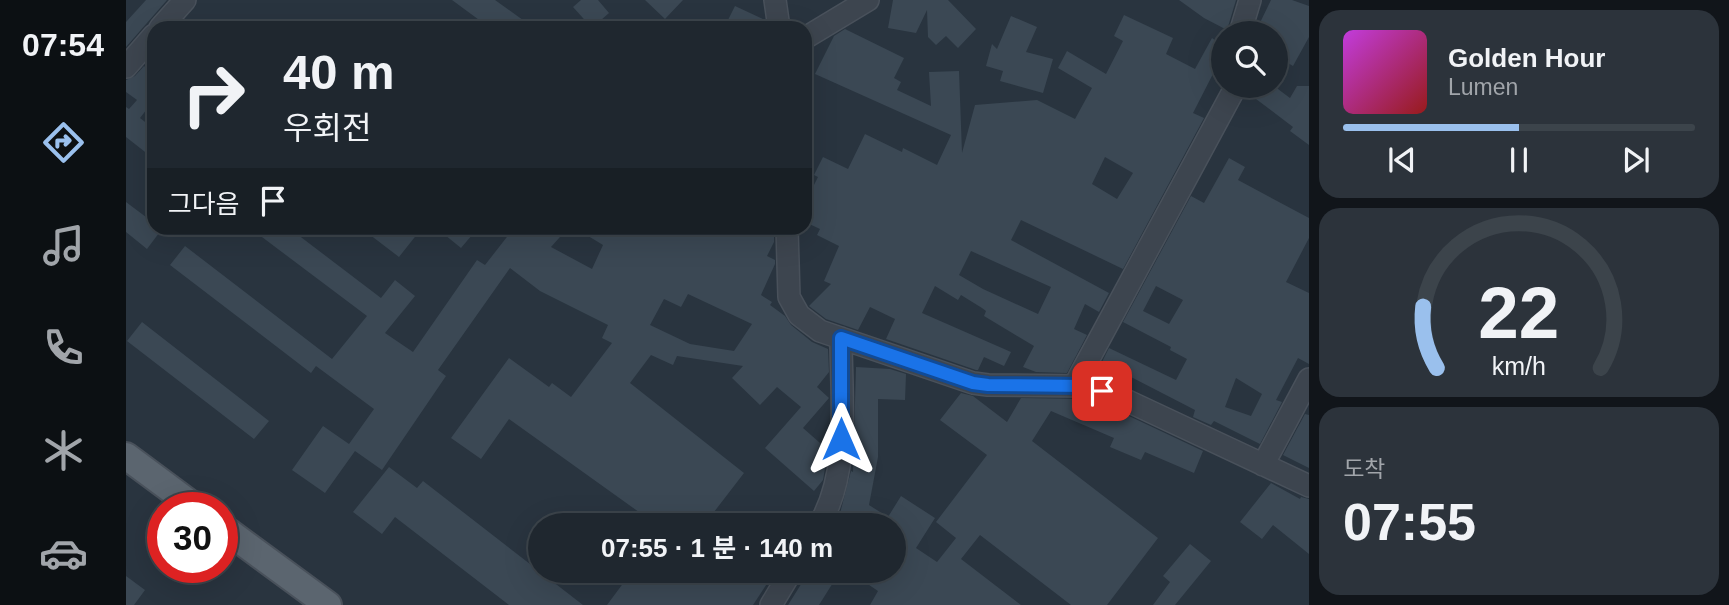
<!DOCTYPE html>
<html lang="ko">
<head>
<meta charset="utf-8">
<style>
  body { margin:0; font-family:Helvetica,"Noto Sans KR",sans-serif; background:#2c333b; color:#f1f3f6; height:100vh; display:flex; flex-direction:column; font-size:26px; white-space:nowrap }
  * { box-sizing:border-box; margin:0 }
  p { font-size:23px; color:#a1a5aa }
  .icon { flex:none; width:38px; height:38px; fill:none; stroke:currentColor; stroke-width:2; stroke-linecap:round; stroke-linejoin:round }
  .map { position:relative; flex:1; overflow:hidden }
  .panel { display:flex; flex-direction:column; gap:10px; padding:10px; background:#11151a; width:420px }
  .panel>* { flex:none }
  .guide { position:absolute; left:21px; top:21px; width:665px; height:214px; border-radius:21px; box-shadow:0 7px 28px #0002,0 0 0 2px #3c444b; background:#1f272f; color:#f1f3f6; overflow:hidden }
  .tools { position:absolute; left:1085px; top:21px; display:grid; gap:14px }
  .tools a { display:grid; place-items:center; width:77px; height:77px; border-radius:50%; background:#1f272f; box-shadow:0 7px 28px #0002,0 0 0 2px #3c444b; font-size:35px }
  .speed { position:absolute; left:21px; top:492px; display:flex; gap:14px; font-size:35px; font-weight:700; text-align:center }
  .speed>* { display:grid; place-content:center; width:91px; height:91px; border-radius:50%; background:#1f272f; box-shadow:0 7px 28px #0002,0 0 0 2px #3c444b; line-height:1 }
  .speed .limit { border:10px solid #d22; background:#fff; color:#111 }
  .pin { position:absolute; display:grid; place-items:center; width:60px; height:60px; color:#fff; margin:-30px; border-radius:14px; box-shadow:0 4px 10px #0006 }
  .me { position:absolute; width:77px; margin:-38px; rotate:0deg; stroke-linejoin:round; filter:drop-shadow(0 0 5px #0008) }
  .turn { display:flex; align-items:center; gap:24px; height:147px; padding:0 21px; font-size:32px }
  .turn .icon { width:91px; height:91px; stroke-width:2.5 }
  .turn b { display:block; font-size:49px; line-height:60px }
  .then { display:flex; align-items:center; height:66px; padding:0 21px; background:#0003; gap:14px; font-size:26px }
  .big { font-size:52px; font-weight:700; line-height:1.1 }
  .panel .tile { flex:1; display:flex; flex-direction:column; justify-content:center; gap:10px; min-width:0; padding:0 24px; border-radius:21px; background:#2c333b }
  .panel .dial { align-items:center; gap:0 }
  .dial svg { height:182px; overflow:visible; fill:none; stroke:#3c444b; stroke-width:7; stroke-linecap:round; text-anchor:middle }
  .dial text { fill:#f1f3f6; stroke:none }
  .song { display:flex; align-items:center; gap:21px }
  .cover { width:84px; height:84px; border-radius:10px; background:linear-gradient(135deg,hsl(290 70% 55%),hsl(0 70% 35%)) }
  .played { height:7px; border-radius:4px; background:linear-gradient(90deg,#9ac0ed 50%,#3c444b 50%) }
  .keys { display:flex; justify-content:space-around; direction:ltr }
  .trip { position:absolute; left:402px; top:513px; width:378px; height:70px; border-radius:35px; background:#1f272f; box-shadow:0 7px 28px #0002,0 0 0 2px #3c444b; font-weight:700; line-height:70px; text-align:center }
  main { display:flex; flex:1; min-height:0 }
  .tabs { display:flex; flex-direction:column; width:126px; justify-content:space-around; align-items:center; background:#0c1013; color:#a1a5aa }
  .tabs .icon { width:49px; height:49px }
  .tabs .selected { color:#9ac0ed }
  .tabs b { font-size:32px; color:#f1f3f6 }
  .map>svg:first-child { display:block }
  .building { fill:#3b4854; fill-rule:evenodd }
  .lines { fill:none; stroke-linecap:round; stroke-linejoin:round }
  .minor-casing { stroke:#49515b; stroke-width:24 }
  .major-casing { stroke:#49515b; stroke-width:30 }
  .minor { stroke:#3d454f; stroke-width:21 }
  .major { stroke:#5b656f; stroke-width:26 }
  .route-casing { stroke:#114b97; stroke-width:18 }
  .route { stroke:#1a73e8; stroke-width:12 }
</style>
</head>
<body>
<main>
<nav class="tabs">
<b>07:54</b>
<svg class="icon selected" aria-label="directions" viewBox="0 0 24 24"><path d="M12 3l9 9-9 9-9-9zM9 14v-3h6M13 9l2 2-2 2"/></svg>
<svg class="icon" aria-label="music" viewBox="0 0 24 24"><path d="M9 18V5l10-2v13"/><circle cx="6" cy="18" r="3"/><circle cx="16" cy="16" r="3"/></svg>
<svg class="icon" aria-label="phone" viewBox="0 0 24 24"><path d="M5 4h4l2 5-3 2q2 4 5 5l2-3 5 2v4C11 20 4 13 5 4z"/></svg>
<svg class="icon" aria-label="climate" viewBox="0 0 24 24"><path d="M12 3v18M4 7l16 10M4 17L20 7"/></svg>
<svg class="icon" aria-label="car" viewBox="0 0 24 24"><path d="M5 17H2v-5l4-1 3-4h7l3 4 3 1v5h-3M9 17h6M6 11h13"/><circle cx="7" cy="17" r="2"/><circle cx="17" cy="17" r="2"/></svg>
</nav>
<div class="map">
<svg width="1183" height="605" viewBox="0 0 1183 605">
  <rect width="100%" height="100%" fill="#29343f"/>
  <path class="building" d="M20,0H41L0,47V22Z
    M326,0H369L408,28H364Z
    M455,0H472L483,13L466,28L447,7Z
    M519,0H557L539,19Z
    M767,0H822L850,29L832,48L820,36L810,45L802,37L801,10L790,33L762,28Z
    M1053,0H1110L1101,30L1078,18Z
    M1145,0H1166L1183,6V37L1167,66L1150,56V33H1129Z
    M609,6L639,20L640,28H598Z
    M998,15L1047,38L1040,54L1069,69L1086,38L1097,46V74L1089,70L1067,113L1078,118L997,269L895,220L885,240L983,293L973,312L959,304L948,329L961,335L941,373L910,372L897,367L908,346L858,316L860,311L856,308L835,295L832,300L809,286L796,313L885,352L878,366L858,357L852,370H850L760,339L769,319L744,307L732,330L700,319L683,306L705,284L698,281L713,246L691,235L694,229L679,222V203L692,177L688,175L697,157L722,169L739,134L776,152L777,148L811,165L825,135L689,74L708,36L719,29L778,58L768,78L775,82L771,90L805,106L803,72L833,71L836,153L849,105L911,100L949,119L966,88L932,68L941,51L980,74L997,41L988,36ZM979,157L1007,173L991,199L966,184ZM845,251L925,287L912,314L857,289L833,275Z
    M885,16L911,27L900,52L927,59L917,93L874,81L877,71L860,66L866,44L871,49Z
    M18,66L28,74V100L14,118L28,129V159L0,137V107L3,109L11,100L0,92V80L9,76Z
    M1139,86H1148L1164,98L1171,86H1183V145L1164,131L1167,127L1130,99Z
    M1103,158L1119,167L1112,180L1183,218V238L1160,282L1183,293V364L1172,358L1150,400L1156,402L1134,444L1088,421L1085,425L1067,417L1069,410L1005,377L1003,381L974,366L983,348L1050,380L1061,359L1044,350L1045,347L997,322L1065,196L1078,203ZM1030,286L1057,300L1043,324L1017,311ZM1110,378L1136,394L1125,416L1099,407Z
    M0,202L28,223V228L36,229L21,249L0,232Z
    M124,228H163L255,298L269,280L289,296L259,333L287,352L351,260L359,265L388,228H442L425,247L466,269L477,245L449,228H610L622,233L625,228H648V242L641,256L649,260V264L635,295L646,302L644,305L659,316L665,325L686,342L702,349L703,372L691,387L703,398L677,428L702,450L697,480L688,491L639,448L675,407L651,387L634,405L606,378L617,366L551,356L547,365L525,355L504,383L618,473L578,525H531L383,419L355,459L325,438L383,358L423,387L426,383L445,397L486,343L476,338L482,325L414,291L384,268L312,370L320,376L256,470L229,451L199,493L166,470L197,426L223,444L248,409L190,366L185,373L44,265L59,246L206,359L241,316ZM562,294L626,324L608,351L564,344L524,325L538,299L555,307Z
    M235,228H296L273,257Z
    M326,228H352L335,248L319,235Z
    M16,322L143,421L128,439L1,341Z
    M730,367L764,369L780,374L779,400L752,399V457L743,505L762,517L775,496L809,518L790,548L811,562L830,538L810,522L861,455L814,420L835,393L847,396L881,422L895,398L958,399L986,408L1077,451L1068,473L1019,452L1015,460L984,447L988,438L925,411L906,441L1032,538L981,605H945L854,535L835,559L895,605H744L752,591L721,570H768V525H711L725,471L727,472Z
    M1179,414L1183,415V468L1157,455Z
    M263,467L291,488L297,481L457,605H383L269,517L256,534L227,512Z
    M1145,483L1174,499L1175,497L1183,499V554L1147,525L1136,539L1114,522Z
    M1064,544L1085,561L1049,605H1027L1044,582L1037,576Z
    M507,570H608L622,583L632,570H650L627,605H481Z
    M684,570H715L693,605H662Z
    M0,576L19,590L8,605H0Z"/>
  <g class="lines">
    <defs>
      <path id="minor" d="M649,0L653,28
        M34,28L59,0
        M1114,33L1124,0
        M679,38L742,0
        M0,67L28,35
        M661,228L663,297L673,315L694,331L847,383L862,385L960,386L991,396L1183,486
        M960,386L953,377L1110,86
        M1137,465L1183,379
        M693,525C725,472 715,399 715,338
        M645,605L666,570"/>
      <path id="major" d="M0,456L70,508
        M96,527L202,605"/>
    </defs>
    <use href="#minor" class="minor-casing"/>
    <use href="#major" class="major-casing"/>
    <use href="#minor" class="minor"/>
    <use href="#major" class="major"/>
  </g>
  <g class="lines">
    <defs>
      <path id="route" d="M715,439V338L847,383L862,385L960,386L976,391"/>
    </defs>
    <use href="#route" class="route-casing"/>
    <use href="#route" class="route"/>
  </g>
</svg>
<div class="tools">
<a><svg class="icon" aria-label="search" viewBox="0 0 24 24"><circle cx="10" cy="10" r="6"/><path d="M15 15l6 6"/></svg></a>
</div>
<div class="speed"><div class="limit">30</div></div>
<div class="pin" style="left:976px;top:391px;background:#d93025"><svg class="icon" aria-label="arrive" viewBox="0 0 24 24"><path d="M6 21V4h12l-3 4 3 4H6"/></svg></div>
<svg class="me" style="left:715px;top:439px" viewBox="-20 -20 40 40"><path d="M0-17L14 15 0 8-14 15z" fill="#1a73e8" stroke="#fff" stroke-width="4"/></svg>
<div class="trip">07:55 · 1 분 · 140 m</div>
<div class="guide">
<div class="turn"><svg class="icon" aria-label="right" viewBox="0 0 24 24"><path d="M7 20v-9h11M14 6l5 5-5 5"/></svg><div><b>40 m</b>우회전</div></div>
<div class="then">그다음<svg class="icon" aria-label="arrive" viewBox="0 0 24 24"><path d="M6 21V4h12l-3 4 3 4H6"/></svg></div>
</div>
</div>
<section class="panel">
<div class="tile">
<div class="song"><i class="cover"></i><div><b>Golden Hour</b><p>Lumen</p></div></div>
<div class="played"></div>
<div class="keys"><svg class="icon" aria-label="previous" viewBox="0 0 24 24"><path d="M18 5L8 12l10 7zM5 5v14"/></svg><svg class="icon" aria-label="pause" viewBox="0 0 24 24"><path d="M8 5v14M16 5v14"/></svg><svg class="icon" aria-label="next" viewBox="0 0 24 24"><path d="M6 5l10 7-10 7zM19 5v14"/></svg></div>
</div>
<div class="tile dial"><svg viewBox="0 0 100 80">
<path d="M14 69A42 42 0 1 1 86 69"/>
<path d="M14 69A42 42 0 0 1 8 42" stroke="#9ac0ed"/>
<text x="50" y="56" font-size="32" font-weight="700">22</text>
<text x="50" y="72" font-size="11">km/h</text>
</svg></div>
<div class="tile"><p>도착</p><b class="big">07:55</b></div>
</section>
</main>
</body>
</html>
